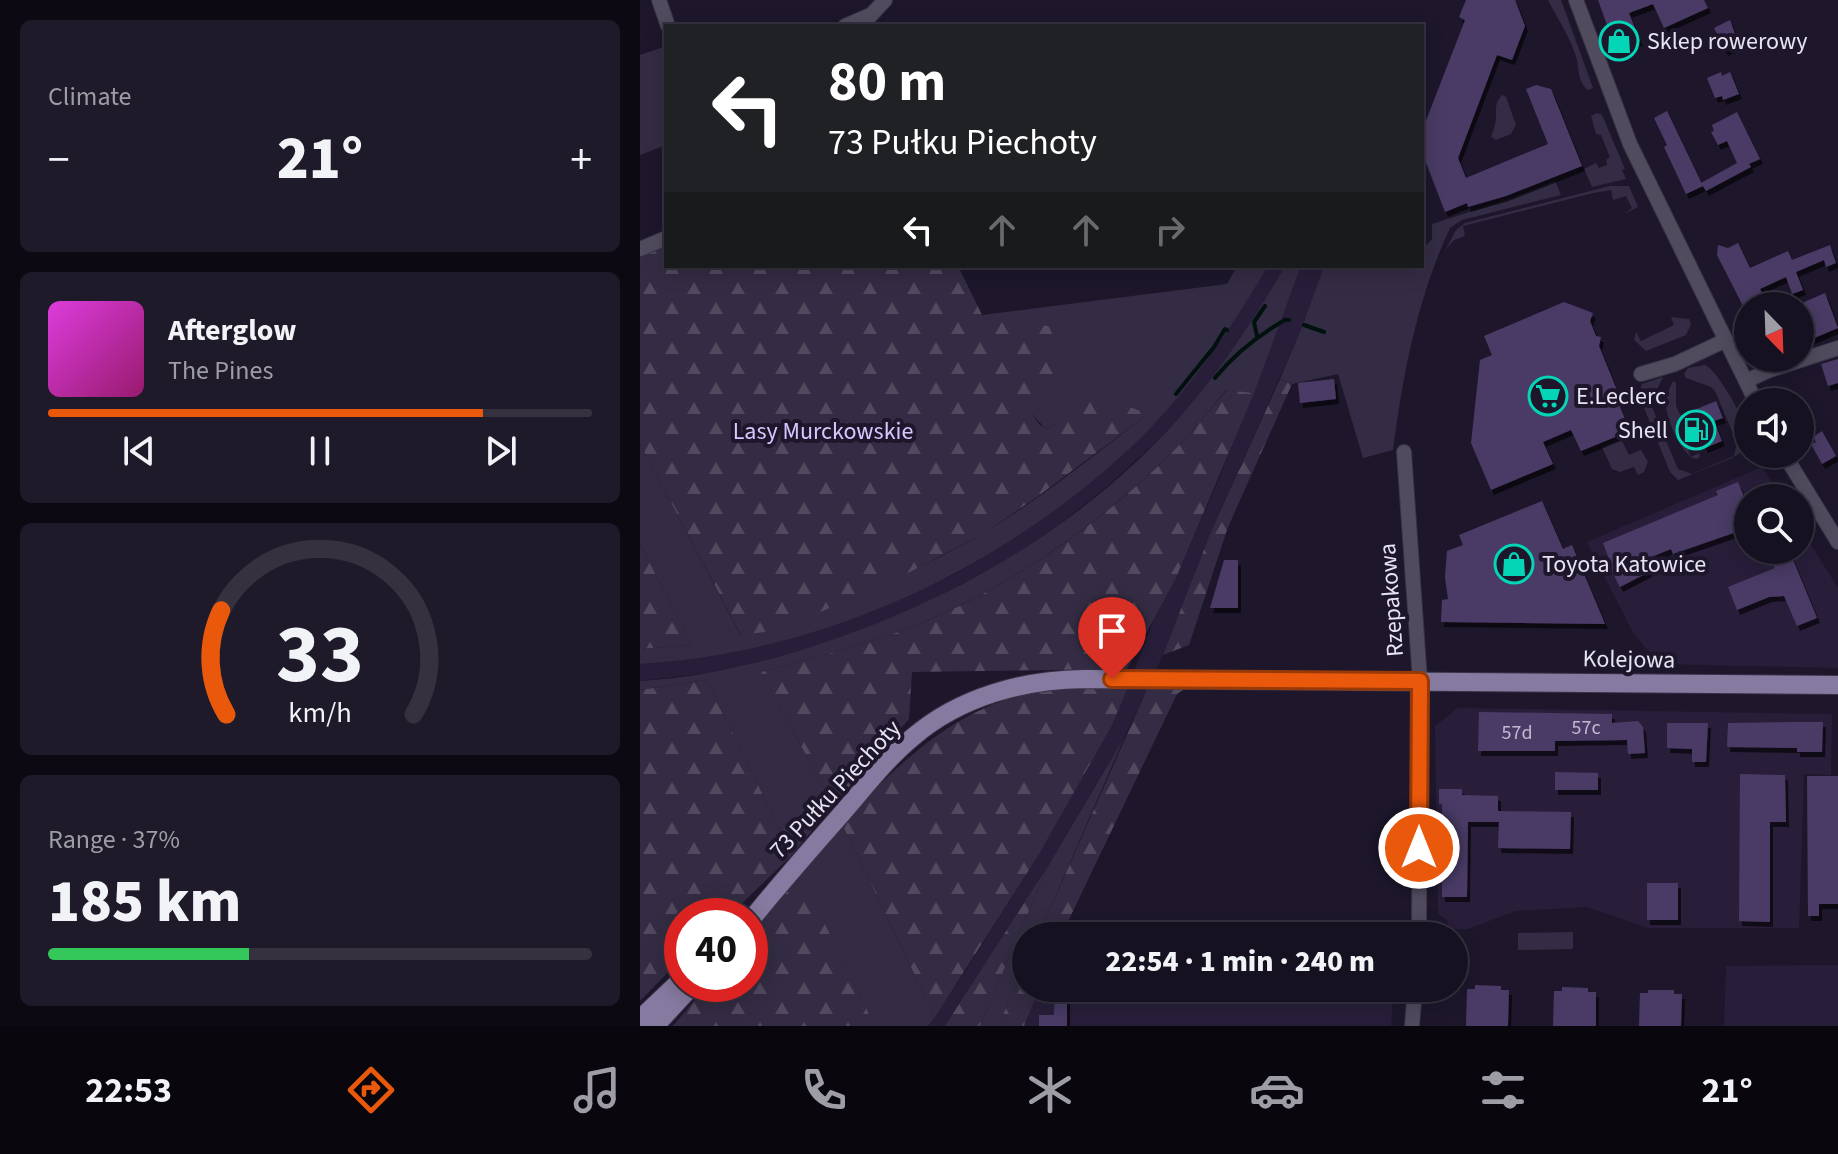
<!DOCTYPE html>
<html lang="en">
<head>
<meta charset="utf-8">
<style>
  body { margin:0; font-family:"Source Sans 3",sans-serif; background:#1f1a2a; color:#f1f3f6; height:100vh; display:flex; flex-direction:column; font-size:30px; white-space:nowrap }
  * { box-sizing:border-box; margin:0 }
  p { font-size:26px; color:#9e9da5 }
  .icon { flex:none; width:44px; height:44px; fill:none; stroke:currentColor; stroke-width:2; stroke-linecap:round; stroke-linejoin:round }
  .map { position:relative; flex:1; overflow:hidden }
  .side { display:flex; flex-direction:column; gap:20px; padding:20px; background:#0c0912; width:640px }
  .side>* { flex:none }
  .banner { position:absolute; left:24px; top:24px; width:760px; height:244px; border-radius:0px; box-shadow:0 4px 20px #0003,0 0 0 2px #35313f; background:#202124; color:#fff; overflow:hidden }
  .needle { width:52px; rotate:157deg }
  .controls { position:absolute; left:1094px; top:292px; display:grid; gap:16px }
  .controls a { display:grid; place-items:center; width:80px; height:80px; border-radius:50%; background:#161121; box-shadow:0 4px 20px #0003,0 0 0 2px #35313f; font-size:40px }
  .speed { position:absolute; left:24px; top:898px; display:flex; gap:16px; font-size:40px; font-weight:700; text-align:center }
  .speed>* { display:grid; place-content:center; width:104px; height:104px; border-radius:50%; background:#161121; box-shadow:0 4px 20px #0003,0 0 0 2px #35313f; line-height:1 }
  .speed .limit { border:12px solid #d22; background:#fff; color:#111 }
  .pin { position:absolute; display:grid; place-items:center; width:68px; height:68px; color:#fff; margin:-82px -34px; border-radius:50% 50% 50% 0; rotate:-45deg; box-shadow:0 0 8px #0007 }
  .pin .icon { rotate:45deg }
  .me { position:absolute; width:88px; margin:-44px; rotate:0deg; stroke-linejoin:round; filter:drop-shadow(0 0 6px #0008) }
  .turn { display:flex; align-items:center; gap:28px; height:168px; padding:0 32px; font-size:36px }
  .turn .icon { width:104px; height:104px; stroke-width:2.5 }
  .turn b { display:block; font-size:56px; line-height:68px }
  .lanes { display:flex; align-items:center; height:76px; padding:0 32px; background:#0003; justify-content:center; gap:40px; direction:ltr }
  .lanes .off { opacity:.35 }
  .big { font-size:60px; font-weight:800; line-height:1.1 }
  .side .widget { flex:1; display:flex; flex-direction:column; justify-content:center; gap:12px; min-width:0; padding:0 28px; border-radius:12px; background:#1f1a2a }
  .side .dial { align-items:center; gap:0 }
  .dial svg { height:208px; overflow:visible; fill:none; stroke:#35313f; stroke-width:7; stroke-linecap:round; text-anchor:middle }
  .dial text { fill:#f1f3f6; stroke:none }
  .song { display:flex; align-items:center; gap:24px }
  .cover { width:96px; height:96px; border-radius:12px; background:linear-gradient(135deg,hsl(300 70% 55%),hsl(320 70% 35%)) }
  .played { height:8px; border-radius:4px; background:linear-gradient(90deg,#ea580c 80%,#35313f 80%) }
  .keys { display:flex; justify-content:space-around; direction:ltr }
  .heat { display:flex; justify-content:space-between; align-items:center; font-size:44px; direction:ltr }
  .charge { height:12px; border-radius:6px; background:linear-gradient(90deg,#34c759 37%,#35313f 0) }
  .trip { position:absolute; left:372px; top:922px; width:456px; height:80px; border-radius:40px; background:#161121; box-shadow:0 4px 20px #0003,0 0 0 2px #35313f; font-weight:800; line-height:80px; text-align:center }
  .tab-bar { display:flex; height:128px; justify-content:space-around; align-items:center; background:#09070d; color:#9e9da5 }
  .tab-bar .icon { width:56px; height:56px }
  .tab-bar .selected { color:#ea580c }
  .tab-bar b { font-size:36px; color:#f1f3f6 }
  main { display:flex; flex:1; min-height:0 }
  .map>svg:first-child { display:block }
  .built { fill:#281e3a }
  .grass { fill:#342c44 }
  .forest { fill:url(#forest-firs) }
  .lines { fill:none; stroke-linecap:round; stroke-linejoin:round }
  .stream { stroke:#01110d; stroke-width:4 }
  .building { fill:#4a3b65; filter:url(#shadow) }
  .minor-casing { stroke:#3a3448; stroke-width:16 }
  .major-casing { stroke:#3a3448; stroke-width:20 }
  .minor { stroke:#514b5e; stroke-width:14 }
  .major { stroke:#877aa1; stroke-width:18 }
  .route-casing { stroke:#983908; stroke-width:20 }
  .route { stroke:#ea580c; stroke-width:14 }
  .labels { text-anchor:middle; stroke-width:8; stroke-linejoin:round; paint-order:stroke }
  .number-label { font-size:20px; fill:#c0b9cf }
  .poi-label { font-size:24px; fill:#e8e3f2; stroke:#1e172c; text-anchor:start }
  .park-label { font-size:24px; fill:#d8c6ff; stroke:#1e172c }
  .street-label { font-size:24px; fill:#e8e3f2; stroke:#1e172c }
</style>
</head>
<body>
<main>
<section class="side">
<div class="widget"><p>Climate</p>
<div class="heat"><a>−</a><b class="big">21°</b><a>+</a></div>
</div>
<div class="widget">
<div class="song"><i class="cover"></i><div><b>Afterglow</b><p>The Pines</p></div></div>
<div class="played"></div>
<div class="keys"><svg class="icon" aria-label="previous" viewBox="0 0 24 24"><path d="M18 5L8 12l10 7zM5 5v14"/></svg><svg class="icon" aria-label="pause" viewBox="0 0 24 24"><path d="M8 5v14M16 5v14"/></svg><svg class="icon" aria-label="next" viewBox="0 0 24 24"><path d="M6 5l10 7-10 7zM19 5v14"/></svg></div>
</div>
<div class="widget dial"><svg viewBox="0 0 100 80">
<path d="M14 69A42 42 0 1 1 86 69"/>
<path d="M14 69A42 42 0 0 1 12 29" stroke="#ea580c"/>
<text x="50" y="56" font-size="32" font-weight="700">33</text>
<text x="50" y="72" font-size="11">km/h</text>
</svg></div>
<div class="widget"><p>Range · 37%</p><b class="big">185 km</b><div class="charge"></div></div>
</section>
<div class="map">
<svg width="1198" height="1026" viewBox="0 0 1198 1026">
  <defs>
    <pattern id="forest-firs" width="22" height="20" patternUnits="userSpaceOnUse" patternTransform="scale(2)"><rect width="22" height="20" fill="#342c44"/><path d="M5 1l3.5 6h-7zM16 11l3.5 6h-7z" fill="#514a5f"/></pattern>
    <filter id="shadow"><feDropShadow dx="3" dy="5" stdDeviation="0" flood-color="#0009"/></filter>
  </defs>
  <rect width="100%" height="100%" fill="#1e172c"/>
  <path class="built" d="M628,266H645L590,355L546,410L519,439L464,489L417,526L370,558L279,607L188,643L86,671L0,681V664L83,654L182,629L231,612L313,575L362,546L410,514L454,479L517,420L572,354Z
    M661,266H684L662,327L570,534L523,655L485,736L385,904L305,1026H288L323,975L396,859L488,687L514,619L536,578L579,479Z
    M1122,467L1142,498H1108V550H1160V527L1198,588V668L1024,664L1016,660L993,633L947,542Z
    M818,708L1192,714L1191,775L1164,774L1159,928H1008L947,907L875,911L828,929H809L807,920L798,914L795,726Z
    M1198,965V1026H1084L1086,966Z
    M400,988H754L751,1026H384Z"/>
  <path class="grass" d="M908,0H921L953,88L948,90C938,82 939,72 937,60C932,40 917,18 908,0Z
    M26,46V145L0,155V55Z
    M862,95L866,97L876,125L871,134L856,140L851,137C852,133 854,129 855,125C858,113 852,106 862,95Z
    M957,113L962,115L985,169L982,170L986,179L952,187L944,169L956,163L959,168L967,165L966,160L970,157L961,135L956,134L951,116Z
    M915,181L921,195L822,220L810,228C777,299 763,374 753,450L723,458L698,374L652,384L640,379L662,327L684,266H782V250L792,239V224L872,198Z
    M970,186H989L998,207L984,214L992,208L986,196L973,200L971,190L953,193L823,226L825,236L814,240L806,249L816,230L825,223Z
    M597,266H628C589,332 546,396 489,449C357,572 181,653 0,664V649L52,645L0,544V444L100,634C186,607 266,579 343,533C401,499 454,455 508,414L423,420L406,429L391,413L351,322L342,315L587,284Z
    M645,266H661L614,393L586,390C572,407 558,425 543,441C473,514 377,583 284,622C231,644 176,657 121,672L193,805L152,855L67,680L0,690V681C52,678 99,668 148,654C299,609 441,531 545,411C584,366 615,317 645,266Z
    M1031,317L1049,319L1051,324L1046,335L1006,351L994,340L996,332L1001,341L1034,325Z
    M1065,365C1078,371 1101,414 1107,429C1109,435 1108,442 1108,448L1092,458L1038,480L1030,472L998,393L1002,384L1023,377L1013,398L1012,407L1038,469L1052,474L1094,456L1097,443L1075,391L1071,387L1046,378L1044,374L1048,368Z
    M1033,381L1036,383V406L1056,447L1048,451L1051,457L1059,453L1060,456L1057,459L1052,458C1039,448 1024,416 1026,399C1027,393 1030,387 1033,381Z
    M981,439L989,455L1001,450L1008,462L1004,472L998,475L994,467L980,472L972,469L962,447Z
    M485,736L398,936H386V962L358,1026H340L408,866Z
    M202,824L295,1017L288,1026H235L160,874Z
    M933,932V949L878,950V933Z"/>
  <path class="forest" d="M26,244V266H318L342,315L351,322L409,326L426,372L391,413L400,425L407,429L455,399L474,401L508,414L397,497L344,533L253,581L138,630L101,635L0,444V255Z
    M640,379L652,384L588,527L549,645L523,655L570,534Z
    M587,390L614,393L536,578L487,669L272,672L269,719L193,805L121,672C176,657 231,644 284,622C377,583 474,514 543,441C558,425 572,407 587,390Z
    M0,544L52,645L0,649Z
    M67,680L152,855L89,916H42V958L0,1001V690Z
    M488,687L471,727L396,859L295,1017L202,824C264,757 325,697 421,688C443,686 466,687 488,687Z
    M508,687L546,688L537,694L421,936H398Z
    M408,866L340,1026H305Z
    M160,873L235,1026H33L68,984H110V933Z
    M386,962V988H400L384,1026H358Z"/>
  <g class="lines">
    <path class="stream" d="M664,325L684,332
      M617,336L614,322L625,306
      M575,378C595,353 617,336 645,320H649
      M536,394L574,347L585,329L587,330"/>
  </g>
  <path class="building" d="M826,0H875L885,26L872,60L857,55L818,158L826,178L908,144L886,89L896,85L911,89L942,166L866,196L828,207L827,203L805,212L782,152V131L825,20L819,17Z
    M958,0H1064L1068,8L1024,28L1013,4L989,13L1000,41L976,50Z
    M1090,20L1099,45L1085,51L1074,28Z
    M1081,72L1082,76L1090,72L1099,94L1083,100L1082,96L1075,98L1067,78Z
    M1027,111L1063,186L1046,194L1024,147L1027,145L1014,118Z
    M1097,112L1120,159L1109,164L1111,167L1066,191L1061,183L1097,163L1087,141L1078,145L1071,132L1074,131L1072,125Z
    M1098,243L1110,268L1148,251L1152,260L1190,245L1196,263L1186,267L1184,260L1156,272L1163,290L1152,294L1146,277L1120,289L1127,302L1119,306H1103L1077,255L1078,245L1088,248Z
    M1185,293L1198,328L1160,344V304Z
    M924,302L953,313L950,321L956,336L961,337L959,346L981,400L978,402L990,431L941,451L931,430L903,442L913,464L851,490L831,443L840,360L852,355L844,336Z
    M1198,359V383L1188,386L1181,364Z
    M694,379L696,399L660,403L658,383Z
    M1076,401L1083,418L1074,421L1082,441L1065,448L1057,428L1047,432L1040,416Z
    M1182,431L1196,456L1182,464L1171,444L1176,442L1173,437Z
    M1098,482L1108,507V528L1033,554L1031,549L1004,560L1009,572L980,587L968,564L970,562L963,543L1078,495L1076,491Z
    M902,501L923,549L932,545L965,624L801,622L802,600L808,599L805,577L807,551L823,545L819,535Z
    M1149,550L1177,618L1157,626L1144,596L1129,597L1097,610L1088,587L1135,568L1128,558Z
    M584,560H598V608H570Z
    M839,712L972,714V723L998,721L1003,727L1005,753L988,754L987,740L915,741V751H838Z
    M1157,722H1183L1182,752H1157V748L1087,747L1088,723Z
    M1027,723H1068L1066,762H1052V749L1027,748Z
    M915,772L958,773V790H915Z
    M1100,774L1145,775L1146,822H1130V922L1099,921Z
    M1167,776H1198V904H1179V916H1168Z
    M799,789H822V795L858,796V811L931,812L930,849L858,848L859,822H828L827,897H802V804H799Z
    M1007,883H1038V920H1007Z
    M835,985L861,986V990H869L868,1026H826L827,989H835Z
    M922,987L948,988V992H956V1026H913L914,991H922Z
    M415,988H427V1026H399V1015H414Z
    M1008,990H1034V994H1042L1041,1026H999L1000,993H1008Z"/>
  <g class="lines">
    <defs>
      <path id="minor" d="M19,0L28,26
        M936,0L990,144L1116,402
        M205,26L228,16
        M221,26L245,0
        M0,249L26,238
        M1001,374L1035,364L1086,340
        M1106,381L1130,370L1198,348
        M764,452L780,681L779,936
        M1144,454L1198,542
        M772,1026L775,988"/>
      <path id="major" d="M110,921C138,886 168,852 198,818C222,791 245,760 273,737C321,696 384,680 444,679L1198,685
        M0,1019L42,979
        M15,1026L54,984"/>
    </defs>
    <use href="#minor" class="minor-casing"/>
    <use href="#major" class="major-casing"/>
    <use href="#minor" class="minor"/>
    <use href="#major" class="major"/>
  </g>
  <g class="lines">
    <defs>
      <path id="route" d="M472,679L780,681L779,848"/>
    </defs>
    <use href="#route" class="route-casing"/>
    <use href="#route" class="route"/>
  </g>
  <defs>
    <symbol id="shop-ring" viewBox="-11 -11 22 22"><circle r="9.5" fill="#1e172c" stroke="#03d5b6" stroke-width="1.5"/><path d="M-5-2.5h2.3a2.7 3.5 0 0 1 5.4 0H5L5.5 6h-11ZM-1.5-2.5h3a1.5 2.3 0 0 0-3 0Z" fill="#03d5b6"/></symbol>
    <symbol id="supermarket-ring" viewBox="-11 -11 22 22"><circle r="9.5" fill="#1e172c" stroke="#03d5b6" stroke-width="1.5"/><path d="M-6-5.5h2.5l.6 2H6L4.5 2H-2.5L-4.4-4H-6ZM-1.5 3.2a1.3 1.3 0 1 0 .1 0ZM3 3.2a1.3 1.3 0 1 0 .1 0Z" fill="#03d5b6"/></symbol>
    <symbol id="fuel-ring" viewBox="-11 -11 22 22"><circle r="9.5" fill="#1e172c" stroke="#03d5b6" stroke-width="1.5"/><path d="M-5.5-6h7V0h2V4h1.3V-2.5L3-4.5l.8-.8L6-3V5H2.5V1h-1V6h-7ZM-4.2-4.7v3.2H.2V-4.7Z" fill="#03d5b6"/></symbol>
  </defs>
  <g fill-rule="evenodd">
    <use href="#shop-ring" x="957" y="19" width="44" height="44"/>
    <use href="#supermarket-ring" x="886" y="374" width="44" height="44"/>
    <use href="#fuel-ring" x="1034" y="408" width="44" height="44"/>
    <use href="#shop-ring" x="852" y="542" width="44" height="44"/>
  </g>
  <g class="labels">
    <g class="number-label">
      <text x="946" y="734">57c</text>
      <text x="877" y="739">57d</text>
    </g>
    <g class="poi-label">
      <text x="1007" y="49">Sklep rowerowy</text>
      <text x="936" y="404">E.Leclerc</text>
      <text x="1028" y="438" text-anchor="end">Shell</text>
      <text x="902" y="572">Toyota Katowice</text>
    </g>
    <g class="park-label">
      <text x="183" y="439">Lasy Murckowskie</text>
    </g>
    <g class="street-label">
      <text transform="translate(751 600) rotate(-94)" y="8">Rzepakowa</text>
      <text transform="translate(989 659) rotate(1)" y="8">Kolejowa</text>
      <text transform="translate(195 789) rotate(-47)" y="8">73 Pułku Piechoty</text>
    </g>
  </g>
</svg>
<div class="controls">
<a><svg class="needle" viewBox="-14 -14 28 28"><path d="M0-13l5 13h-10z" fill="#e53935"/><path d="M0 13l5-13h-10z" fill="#9e9da5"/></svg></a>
<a><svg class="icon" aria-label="sound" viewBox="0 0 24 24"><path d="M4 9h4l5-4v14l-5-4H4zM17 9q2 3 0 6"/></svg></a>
<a><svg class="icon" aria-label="search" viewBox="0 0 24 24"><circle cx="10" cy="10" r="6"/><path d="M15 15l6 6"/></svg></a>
</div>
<div class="speed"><div class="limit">40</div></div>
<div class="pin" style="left:472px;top:679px;background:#d93025"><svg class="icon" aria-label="arrive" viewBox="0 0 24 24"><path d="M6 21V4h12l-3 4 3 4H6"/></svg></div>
<svg class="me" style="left:779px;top:848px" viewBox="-20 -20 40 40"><circle r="17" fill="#ea580c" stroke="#fff" stroke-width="3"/><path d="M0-11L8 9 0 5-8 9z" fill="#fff"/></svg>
<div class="trip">22:54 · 1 min · 240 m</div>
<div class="banner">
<div class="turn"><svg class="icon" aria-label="left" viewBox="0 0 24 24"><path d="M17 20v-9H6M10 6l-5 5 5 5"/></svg><div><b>80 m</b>73 Pułku Piechoty</div></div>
<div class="lanes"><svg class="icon" aria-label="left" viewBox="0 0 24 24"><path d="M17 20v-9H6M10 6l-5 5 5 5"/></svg><svg class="icon off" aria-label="ahead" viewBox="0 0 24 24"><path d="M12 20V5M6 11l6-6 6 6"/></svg><svg class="icon off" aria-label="ahead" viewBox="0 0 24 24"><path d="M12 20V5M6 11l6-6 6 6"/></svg><svg class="icon off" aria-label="right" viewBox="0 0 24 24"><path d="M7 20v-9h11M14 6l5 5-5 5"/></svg></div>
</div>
</div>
</main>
<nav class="tab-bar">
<b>22:53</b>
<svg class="icon selected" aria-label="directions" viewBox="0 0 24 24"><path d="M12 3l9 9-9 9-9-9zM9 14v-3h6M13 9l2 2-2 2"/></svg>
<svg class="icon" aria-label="music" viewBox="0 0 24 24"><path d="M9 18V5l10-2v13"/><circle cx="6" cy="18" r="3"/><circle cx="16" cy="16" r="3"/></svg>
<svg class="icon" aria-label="phone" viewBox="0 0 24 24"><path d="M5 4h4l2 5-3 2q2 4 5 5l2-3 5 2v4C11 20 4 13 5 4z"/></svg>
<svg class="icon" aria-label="climate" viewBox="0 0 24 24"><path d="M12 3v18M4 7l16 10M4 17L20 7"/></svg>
<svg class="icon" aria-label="car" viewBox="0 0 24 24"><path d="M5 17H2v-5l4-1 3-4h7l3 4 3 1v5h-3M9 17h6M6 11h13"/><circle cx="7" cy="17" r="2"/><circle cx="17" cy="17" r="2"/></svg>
<svg class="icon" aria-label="filters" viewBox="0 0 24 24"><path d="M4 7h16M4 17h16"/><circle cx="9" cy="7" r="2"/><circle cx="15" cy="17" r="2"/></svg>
<b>21°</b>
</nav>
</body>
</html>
